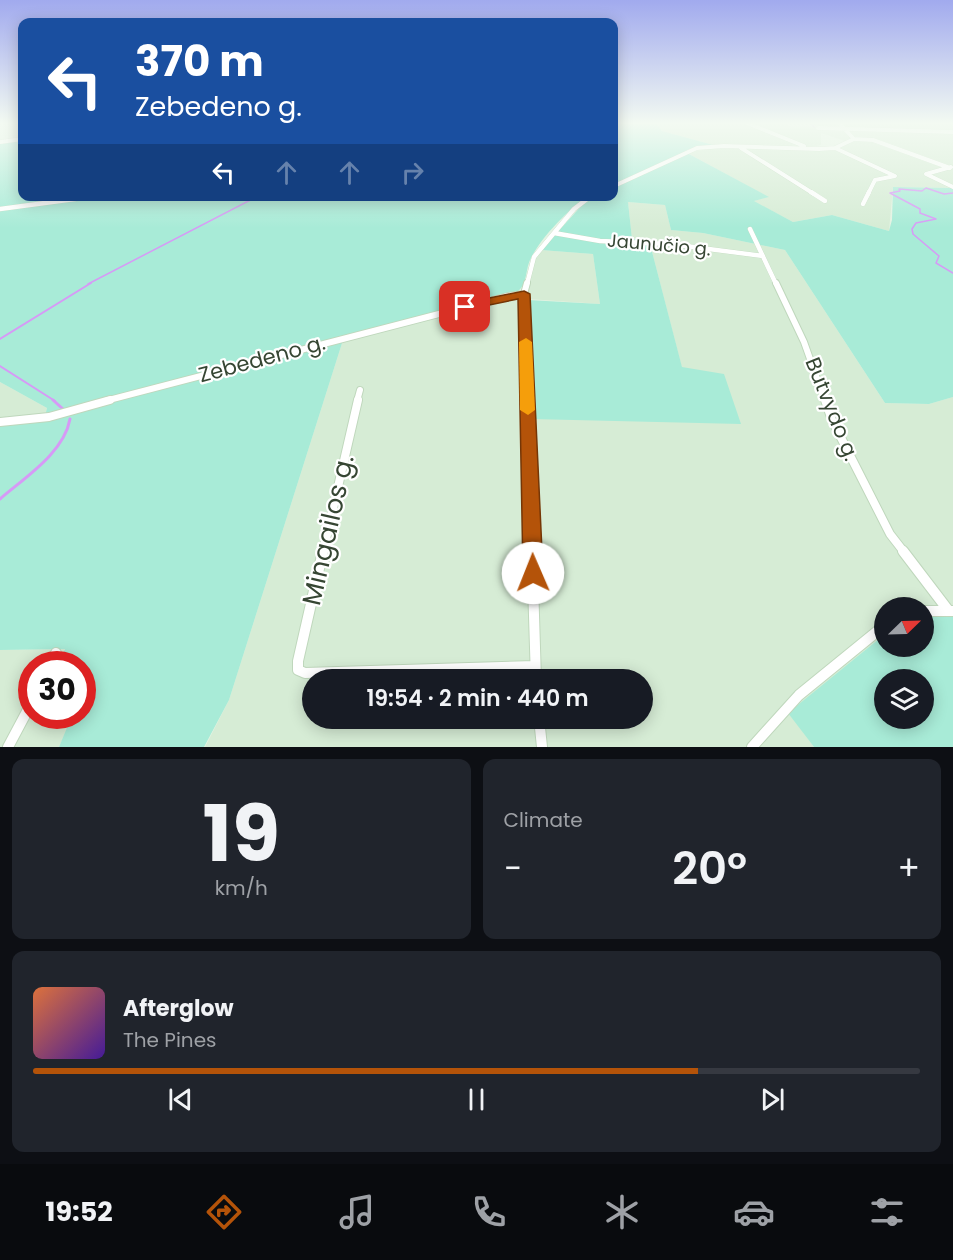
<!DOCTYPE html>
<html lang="en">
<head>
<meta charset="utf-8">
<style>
  body { margin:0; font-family:Poppins,sans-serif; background:#20242c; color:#f1f3f6; height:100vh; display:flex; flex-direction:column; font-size:22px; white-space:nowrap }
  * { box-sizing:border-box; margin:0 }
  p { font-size:20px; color:#9ea1a6 }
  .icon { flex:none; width:33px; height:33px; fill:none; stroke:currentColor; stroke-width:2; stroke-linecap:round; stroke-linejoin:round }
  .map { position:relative; height:747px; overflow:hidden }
  .details { display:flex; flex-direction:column; gap:12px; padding:12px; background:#0d0f14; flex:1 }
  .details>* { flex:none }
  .guide { position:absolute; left:18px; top:18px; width:600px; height:183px; border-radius:12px; box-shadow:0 3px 15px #0003; background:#1a4fa0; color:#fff; overflow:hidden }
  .needle { width:39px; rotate:67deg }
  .tools { position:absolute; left:874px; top:597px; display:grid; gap:12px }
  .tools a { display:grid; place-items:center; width:60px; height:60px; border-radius:50%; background:#171b24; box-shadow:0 3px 15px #0003; font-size:30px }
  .speed { position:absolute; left:18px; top:651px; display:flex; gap:12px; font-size:30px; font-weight:700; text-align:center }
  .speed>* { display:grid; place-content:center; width:78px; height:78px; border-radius:50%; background:#171b24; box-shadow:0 3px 15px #0003; line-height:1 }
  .speed .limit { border:9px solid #d22; background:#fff; color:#111 }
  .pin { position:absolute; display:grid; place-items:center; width:51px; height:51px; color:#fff; margin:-26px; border-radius:12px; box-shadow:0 3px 9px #0006 }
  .me { position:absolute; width:66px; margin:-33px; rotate:359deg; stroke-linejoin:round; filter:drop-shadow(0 0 4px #0008) }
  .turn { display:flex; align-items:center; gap:21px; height:126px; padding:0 18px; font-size:27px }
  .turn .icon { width:78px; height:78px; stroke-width:2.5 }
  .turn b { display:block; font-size:42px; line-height:51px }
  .lanes { display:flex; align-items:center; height:57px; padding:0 18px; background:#0003; justify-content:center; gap:30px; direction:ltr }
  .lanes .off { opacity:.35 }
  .big { font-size:45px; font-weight:600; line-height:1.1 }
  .details .tile { flex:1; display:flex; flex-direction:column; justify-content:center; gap:9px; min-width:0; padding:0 21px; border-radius:12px; background:#20242c }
  .details .dial { align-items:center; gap:0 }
  .dial b { font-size:78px; line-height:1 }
  .song { display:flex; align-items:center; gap:18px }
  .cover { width:72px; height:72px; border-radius:9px; background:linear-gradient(135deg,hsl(20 70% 55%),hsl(260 70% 35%)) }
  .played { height:6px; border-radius:3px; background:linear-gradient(90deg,#b45309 75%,#363941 75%) }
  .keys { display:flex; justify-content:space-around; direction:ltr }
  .heat { display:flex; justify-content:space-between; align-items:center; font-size:33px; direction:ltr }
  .details .tiles { flex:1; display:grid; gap:12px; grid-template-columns:1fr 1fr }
  .tile:last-child { grid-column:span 2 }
  .trip { position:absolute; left:302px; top:669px; width:351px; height:60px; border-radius:30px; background:#171b24; box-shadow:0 3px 15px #0003; font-weight:600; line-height:60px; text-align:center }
  .dock { display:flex; height:96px; justify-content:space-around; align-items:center; background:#090b0e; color:#9ea1a6 }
  .dock .icon { width:42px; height:42px }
  .dock .on { color:#b45309 }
  .dock b { font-size:27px; color:#f1f3f6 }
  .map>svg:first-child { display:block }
  .residential { fill:#d6ecd5; fill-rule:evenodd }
  .green { fill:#a8ebd7; fill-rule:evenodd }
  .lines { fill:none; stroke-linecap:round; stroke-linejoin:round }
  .stream-far2 { stroke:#d69af6; stroke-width:1.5 }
  .stream-far1 { stroke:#d69af6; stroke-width:2 }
  .stream { stroke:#d69af6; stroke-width:3 }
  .minor-far4-casing { stroke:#bfd7bc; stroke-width:4.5 }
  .minor-far3-casing { stroke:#bfd7bc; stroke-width:5 }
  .minor-far2-casing { stroke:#bfd7bc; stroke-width:8 }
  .minor-far1-casing { stroke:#bfd7bc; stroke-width:10 }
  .minor-casing { stroke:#bfd7bc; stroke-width:12 }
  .minor-far4 { stroke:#fff; stroke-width:4 }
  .minor-far3 { stroke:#fff; stroke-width:4.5 }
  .minor-far2 { stroke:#fff; stroke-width:6 }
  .minor-far1 { stroke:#fff; stroke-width:8 }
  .minor { stroke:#fff; stroke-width:10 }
  .route { fill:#b45309; stroke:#753606; stroke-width:1.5 }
  .slow { fill:#f59e0b }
  .labels { text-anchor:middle; stroke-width:4.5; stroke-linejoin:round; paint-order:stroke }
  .far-street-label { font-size:18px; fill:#364633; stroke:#fff }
  .street-label { font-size:21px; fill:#364633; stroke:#fff }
  .near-street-label { font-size:26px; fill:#364633; stroke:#fff }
</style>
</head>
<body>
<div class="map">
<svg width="953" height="747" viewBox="0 0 953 747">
  <rect width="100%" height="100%" fill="#e4f3e3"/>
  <path class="residential" d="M655,123H783L795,128L816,127L813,123H953V188L893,187L889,231L832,215L793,222L753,201L768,197L687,153L716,147L835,149L856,138L848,130L844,128L852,138L845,141L821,133V145L811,147L717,146L662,131Z
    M628,202L665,205L671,230L703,233L785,250L885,403L929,404L953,397V613L924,608H885V634L789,713L814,747H205L229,700L343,340L512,297H520L524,419L682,368L649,240L632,239ZM312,680H642V718H312Z
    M541,250L593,254L600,304L528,299L527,292L534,260Z
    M0,382L47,408L45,416L0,420Z
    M65,649L58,664H32L31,717L72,718L59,747H0V650Z"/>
  <path class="green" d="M614,123H655L662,131L717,146L698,148L614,185Z
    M22,140V196L588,197C569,208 541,238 531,258C525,269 528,284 517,292L45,416L47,408L0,382V143Z
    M687,153L769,197L754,201L793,222L832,215L889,231L892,220L893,187L953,188V397L929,404L885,403L785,250L703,233L671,230L665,205L628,202L632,239L649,240L682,367L724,374L741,424L531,419L528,300L600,304L593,254L541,250L585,202L594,197L614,196V188Z
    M343,340L229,700L204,747H59L71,718L30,717L31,715L82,716V664H58L65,649L0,650V425L158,389Z
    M953,613V747H814L788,713L885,634V646H924V616ZM885,680H924V718H885Z"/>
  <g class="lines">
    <path class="stream-far2" d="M811,123L814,127
      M953,193L944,194L926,188L922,191L899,189L900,191L890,193L920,209V213L936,219L916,223L912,229L913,234L939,256L936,263L953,273
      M88,284L258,196"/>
    <path class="stream-far1" d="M0,339L91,283
      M0,366L55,401"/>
    <path class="stream" d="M53,400L64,410
      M0,499C24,478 64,453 70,419"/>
    <defs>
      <path id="minor-far4" d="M747,123L804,146
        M839,123L854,139
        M818,128L953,132
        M854,139L873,140L950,168
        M0,142L22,139
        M741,148L814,194
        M835,148L895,176L875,180L868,194
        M951,167L926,174L953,187
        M614,186L697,148L724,146L819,149L835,148L854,139"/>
      <path id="minor-far3" d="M811,192L825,201
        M863,204L869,192
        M0,209L97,196
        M750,229L776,284
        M554,233L600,241L670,244L763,256
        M527,284L534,257L574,209L591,196"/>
      <path id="minor-far2" d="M527,283L524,294L527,401
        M776,283L804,342L825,401
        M105,401L508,296L524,294
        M357,401L360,390"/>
      <path id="minor-far1" d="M527,400L532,552
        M825,400L832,420L890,534L904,552
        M0,422L49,417L110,400
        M323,552L358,400"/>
      <path id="minor" d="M323,551L298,661V670L305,673L535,666
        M532,551L536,680
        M903,551L948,610
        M924,611H953
        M51,664L56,653
        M539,718L542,747
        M8,747L32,702
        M752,747L799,695L885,625"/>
    </defs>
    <use href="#minor-far4" class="minor-far4-casing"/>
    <use href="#minor-far3" class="minor-far3-casing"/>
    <use href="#minor-far2" class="minor-far2-casing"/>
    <use href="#minor-far1" class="minor-far1-casing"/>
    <use href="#minor" class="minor-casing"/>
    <use href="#minor-far4" class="minor-far4"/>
    <use href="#minor-far3" class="minor-far3"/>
    <use href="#minor-far2" class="minor-far2"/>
    <use href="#minor-far1" class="minor-far1"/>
    <use href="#minor" class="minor"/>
  </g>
  <linearGradient id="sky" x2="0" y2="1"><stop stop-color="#a1aaee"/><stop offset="0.54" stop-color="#f3faf2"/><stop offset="1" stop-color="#f3faf2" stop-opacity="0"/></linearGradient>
  <rect width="953" height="228" fill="url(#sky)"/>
  <path class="route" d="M524,291L530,294L543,573L540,579L533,581L526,579L523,573L518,299L465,310L459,307L465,303Z"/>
  <path class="slow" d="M526,338L532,342L535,410L528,415L520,410L519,342Z"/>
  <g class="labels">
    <g class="far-street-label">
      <text transform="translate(659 245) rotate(5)" y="6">Jaunučio g.</text>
    </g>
    <g class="street-label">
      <text transform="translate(262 359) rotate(-15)" y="7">Zebedeno g.</text>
      <text transform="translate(832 409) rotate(68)" y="7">Butvydo g.</text>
    </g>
    <g class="near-street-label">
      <text transform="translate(328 530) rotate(-77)" y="9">Mingailos g.</text>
    </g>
  </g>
</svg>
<div class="tools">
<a><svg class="needle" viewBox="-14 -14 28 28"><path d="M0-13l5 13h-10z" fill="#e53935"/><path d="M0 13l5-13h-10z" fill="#9ea1a6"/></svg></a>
<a><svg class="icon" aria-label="layers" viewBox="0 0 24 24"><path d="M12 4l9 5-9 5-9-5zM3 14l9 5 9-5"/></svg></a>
</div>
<div class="speed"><div class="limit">30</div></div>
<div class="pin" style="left:465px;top:307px;background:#d93025"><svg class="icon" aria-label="arrive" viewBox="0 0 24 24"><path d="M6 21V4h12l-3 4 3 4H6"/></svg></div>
<svg class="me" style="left:533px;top:573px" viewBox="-20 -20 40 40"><circle r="19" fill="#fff"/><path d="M0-13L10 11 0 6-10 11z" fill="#b45309"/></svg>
<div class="trip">19:54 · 2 min · 440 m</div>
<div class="guide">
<div class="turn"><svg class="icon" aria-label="left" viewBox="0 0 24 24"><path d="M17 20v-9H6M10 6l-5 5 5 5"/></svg><div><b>370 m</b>Zebedeno g.</div></div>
<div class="lanes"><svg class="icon" aria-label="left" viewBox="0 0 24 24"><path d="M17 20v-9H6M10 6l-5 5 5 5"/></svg><svg class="icon off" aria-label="ahead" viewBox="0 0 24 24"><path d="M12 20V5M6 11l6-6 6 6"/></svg><svg class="icon off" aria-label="ahead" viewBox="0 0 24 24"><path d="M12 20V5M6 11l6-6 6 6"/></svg><svg class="icon off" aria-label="right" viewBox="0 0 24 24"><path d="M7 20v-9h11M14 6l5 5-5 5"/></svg></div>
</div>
</div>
<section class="details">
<div class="tiles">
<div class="tile dial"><b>19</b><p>km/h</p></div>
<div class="tile"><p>Climate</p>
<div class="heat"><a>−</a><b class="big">20°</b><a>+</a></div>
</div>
<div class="tile">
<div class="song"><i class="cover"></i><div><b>Afterglow</b><p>The Pines</p></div></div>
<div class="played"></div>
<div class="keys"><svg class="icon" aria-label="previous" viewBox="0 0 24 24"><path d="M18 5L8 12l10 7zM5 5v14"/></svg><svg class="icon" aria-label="pause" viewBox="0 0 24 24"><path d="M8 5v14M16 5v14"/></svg><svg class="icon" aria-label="next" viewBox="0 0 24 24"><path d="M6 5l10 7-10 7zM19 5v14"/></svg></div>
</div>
</div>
</section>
<nav class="dock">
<b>19:52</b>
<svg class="icon on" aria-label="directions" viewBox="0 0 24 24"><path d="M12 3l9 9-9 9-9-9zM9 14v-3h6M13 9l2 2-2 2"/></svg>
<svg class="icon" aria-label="music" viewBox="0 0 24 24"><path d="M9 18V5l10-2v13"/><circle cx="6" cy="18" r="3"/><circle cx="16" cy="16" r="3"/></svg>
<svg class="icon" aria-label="phone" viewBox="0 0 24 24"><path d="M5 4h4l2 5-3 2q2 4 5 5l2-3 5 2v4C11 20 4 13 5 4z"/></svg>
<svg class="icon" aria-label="climate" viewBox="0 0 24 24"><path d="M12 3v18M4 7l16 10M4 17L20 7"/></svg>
<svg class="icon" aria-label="car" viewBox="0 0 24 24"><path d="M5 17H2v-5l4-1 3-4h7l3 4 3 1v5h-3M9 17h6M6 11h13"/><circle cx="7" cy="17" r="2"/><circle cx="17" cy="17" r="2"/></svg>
<svg class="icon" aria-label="filters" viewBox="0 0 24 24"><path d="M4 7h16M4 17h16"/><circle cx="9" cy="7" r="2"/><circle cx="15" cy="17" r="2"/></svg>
</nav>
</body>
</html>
